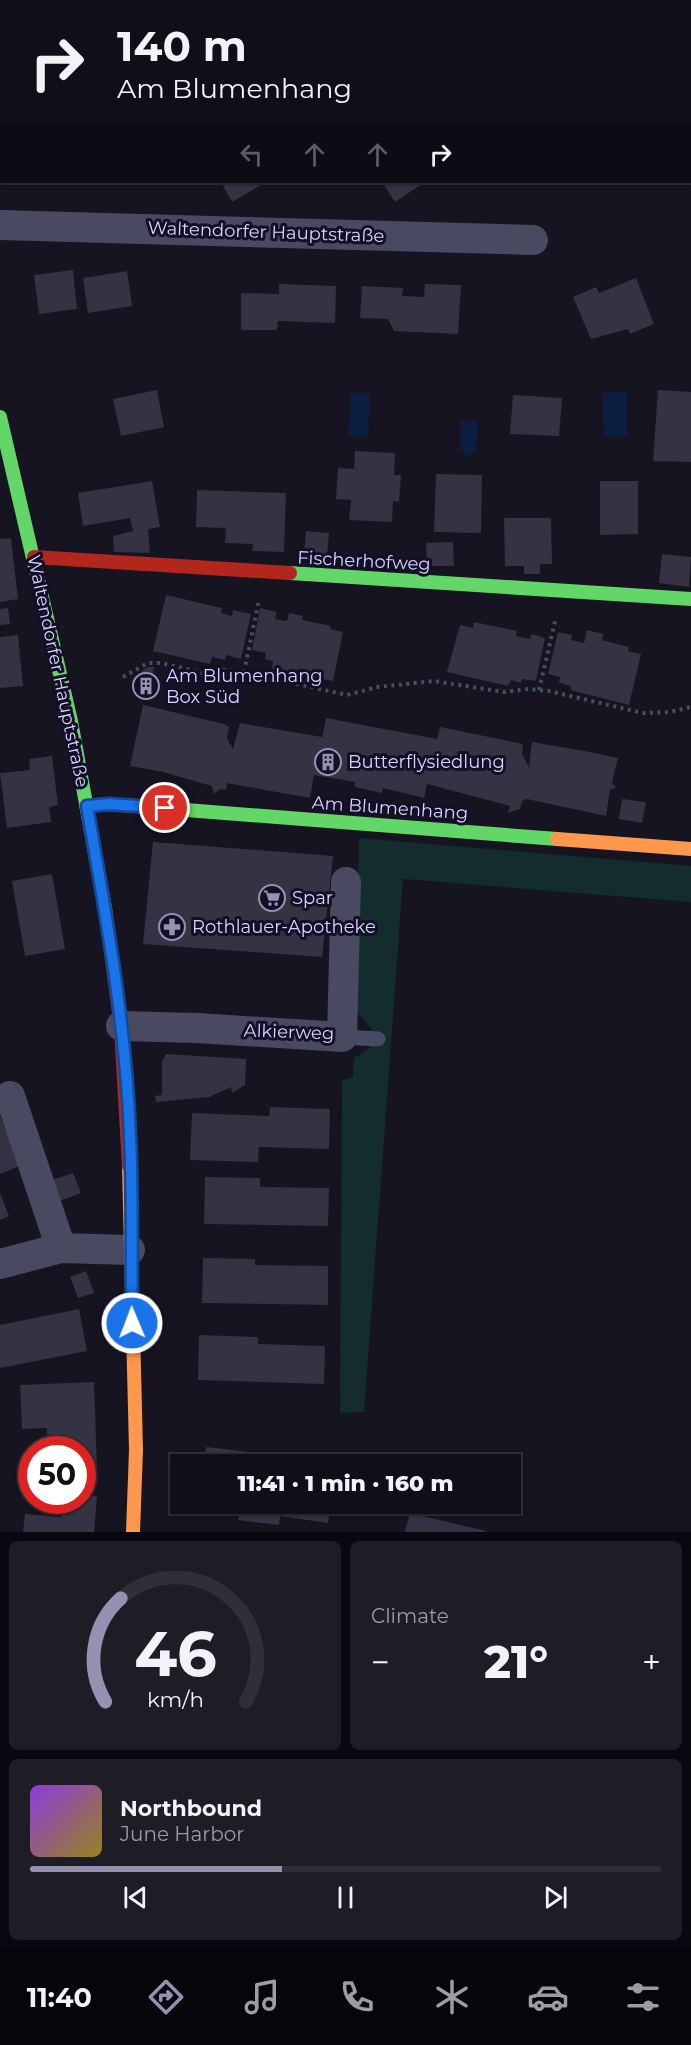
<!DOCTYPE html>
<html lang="en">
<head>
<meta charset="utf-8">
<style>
  body { margin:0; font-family:Montserrat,sans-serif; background:#1e1d26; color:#f1f3f6; height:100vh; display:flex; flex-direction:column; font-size:22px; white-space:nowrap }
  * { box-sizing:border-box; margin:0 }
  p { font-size:20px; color:#9c9ca2 }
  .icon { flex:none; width:33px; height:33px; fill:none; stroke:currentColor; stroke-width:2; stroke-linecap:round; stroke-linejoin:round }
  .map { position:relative; height:1532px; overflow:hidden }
  .side { display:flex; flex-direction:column; gap:9px; padding:9px; background:#09080e; flex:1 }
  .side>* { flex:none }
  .top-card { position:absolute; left:0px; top:0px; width:692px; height:183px; box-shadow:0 2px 4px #0004,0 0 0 2px #302f38; background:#100f19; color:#f1f3f6; overflow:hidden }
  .speed { position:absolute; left:18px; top:1436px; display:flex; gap:12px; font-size:30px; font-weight:700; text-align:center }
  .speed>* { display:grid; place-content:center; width:78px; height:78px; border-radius:50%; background:#100f19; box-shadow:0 2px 4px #0004,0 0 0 2px #302f38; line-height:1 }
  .speed .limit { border:9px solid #d22; background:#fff; color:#111 }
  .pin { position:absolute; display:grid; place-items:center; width:51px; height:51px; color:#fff; margin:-26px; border:3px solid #fff; border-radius:50%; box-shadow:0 2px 6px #0007 }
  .me { position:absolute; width:66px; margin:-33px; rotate:359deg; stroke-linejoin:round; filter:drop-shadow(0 0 4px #0008) }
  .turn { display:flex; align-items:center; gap:21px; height:126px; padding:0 18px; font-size:27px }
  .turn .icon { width:78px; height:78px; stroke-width:2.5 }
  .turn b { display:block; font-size:42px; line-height:51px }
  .lanes { display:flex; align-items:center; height:57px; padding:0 18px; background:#0003; justify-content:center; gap:30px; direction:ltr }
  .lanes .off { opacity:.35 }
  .big { font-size:45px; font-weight:800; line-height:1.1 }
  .side .widget { flex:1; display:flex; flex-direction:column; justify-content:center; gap:9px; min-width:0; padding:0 21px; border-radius:9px; background:#1e1d26 }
  .side .dial { align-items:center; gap:0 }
  .dial svg { height:156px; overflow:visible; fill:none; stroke:#302f38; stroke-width:7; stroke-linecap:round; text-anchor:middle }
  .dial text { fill:#f1f3f6; stroke:none }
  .song { display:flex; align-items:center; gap:18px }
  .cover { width:72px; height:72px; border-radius:9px; background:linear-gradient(135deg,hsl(270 70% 55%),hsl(50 70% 35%)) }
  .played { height:6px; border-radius:3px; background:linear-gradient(90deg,#9591b1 40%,#302f38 40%) }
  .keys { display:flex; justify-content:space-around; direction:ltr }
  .heat { display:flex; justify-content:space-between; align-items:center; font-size:33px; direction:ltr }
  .side .tiles { flex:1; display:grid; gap:9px; grid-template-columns:1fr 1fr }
  .widget:last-child { grid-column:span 2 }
  .trip { position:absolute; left:170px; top:1454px; width:351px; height:60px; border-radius:0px; background:#100f19; box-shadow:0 2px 4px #0004,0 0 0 2px #302f38; font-weight:800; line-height:60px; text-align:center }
  .menu { display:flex; height:96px; justify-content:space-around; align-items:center; background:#06060a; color:#9c9ca2 }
  .menu .icon { width:42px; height:42px }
  .menu .current { color:#9591b1 }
  .menu b { font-size:27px; color:#f1f3f6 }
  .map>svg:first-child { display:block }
  .green { fill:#132c2d }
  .water { fill:#0b1e41 }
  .building { fill:#343243 }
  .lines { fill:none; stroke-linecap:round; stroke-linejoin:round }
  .path { stroke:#44505f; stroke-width:4; stroke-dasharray:3 4.5; stroke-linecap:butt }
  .lane { stroke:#4a4962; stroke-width:15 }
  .street { stroke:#4a4962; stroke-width:30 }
  .fast { stroke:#63d668; stroke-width:14 }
  .slow { stroke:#ff974d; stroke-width:14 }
  .jam { stroke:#b3261e; stroke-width:14 }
  .route-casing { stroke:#114b97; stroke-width:15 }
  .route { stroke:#1a73e8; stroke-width:10 }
  .labels { text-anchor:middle; stroke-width:6; stroke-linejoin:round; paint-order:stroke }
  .street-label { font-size:18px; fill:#d9d4ff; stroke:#130f26 }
  .poi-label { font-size:18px; fill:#d9d4ff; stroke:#130f26; text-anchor:start }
</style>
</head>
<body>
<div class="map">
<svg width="691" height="1532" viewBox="0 0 691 1532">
  <rect width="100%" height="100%" fill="#161421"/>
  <path class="green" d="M359,838L691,866V902L403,879L364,1412L340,1413L342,1080L353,1077L354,1058L370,1048L371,1028L355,1010Z"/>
  <path class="water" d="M603,392H627V436L604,437Z
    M351,393H370L368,437L348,436Z
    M460,421H477L476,451H472V455H464V450H460Z"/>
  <path class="building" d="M221,182H266L232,202Z
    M382,182H425L395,202Z
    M73,270L77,309L39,314L34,275Z
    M127,271L132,306L88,313L83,278Z
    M636,278L654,324L630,334L628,329L591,339L573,297L596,287L599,293Z
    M279,284L336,286L335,323L278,321L277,330H241V293L279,294Z
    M425,284L461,285L458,334L394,331L388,319L360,318L362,286L403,288L402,296L424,297Z
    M157,390L164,427L121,436L113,399Z
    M658,390L691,392V462L653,461Z
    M513,395L562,398L559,436L510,434Z
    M355,451L395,453L394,475H401L399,502L393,501L392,522L349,520L351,500L336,499L338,468L354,469Z
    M436,474L482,475L481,533L434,532Z
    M152,481L160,527L148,529L150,553L114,552L113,536L133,531L130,518L83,526L78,493Z
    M600,481H638V534L600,535Z
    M197,490L286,493L284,552L252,551L253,544L225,543L226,528L196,527Z
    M504,518H551L552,564H540V574H524V566H505Z
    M306,531L329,533L327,557L304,556Z
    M11,538L18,599L0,602V539Z
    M453,542L454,566H427L426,543Z
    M662,554L691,557L689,587L659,583Z
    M166,595L222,608L221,613L232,616L233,610L251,614L241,659L226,655L225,660L212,657L210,664L153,651Z
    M8,608L10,624L0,625V609Z
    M260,608L277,612L275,619L287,621L289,613L303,616L302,620L331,626L330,629L343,632L333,681L272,669L273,661L265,659L266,653L252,650Z
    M474,622L517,631L516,636L530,639L532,634L545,638L536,681L522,679L521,683L511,680L508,686L447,672L460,625L473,628Z
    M587,630L603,634L602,640L629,647L628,651L641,654L629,705L570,690L571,686L559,683L560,677L548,674L558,632L572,635L571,640L584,643Z
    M18,635L23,686L0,688V637Z
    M147,667H154L149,695L136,677Z
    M143,705L224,724L229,727L227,738L233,749L240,723L322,737L326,718L437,739L440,727L523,744L522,754L529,767L532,742L590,752L618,758L612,782L616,788L610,790L606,816L527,799L522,801L520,809L508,813L510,806L427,784L424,798L383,788L382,793L355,787V782L314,775L310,798L227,783L226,790L220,789L214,794L212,786L163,772L130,766Z
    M52,756L58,805L49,807L51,822L7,828L0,773L30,770L29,759Z
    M622,799L646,802L642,823L619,819Z
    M153,842L333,856L322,957L143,944Z
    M52,874L65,949L25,956L12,881Z
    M166,1054L246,1059L245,1085L232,1093L231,1087L209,1097L156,1102L155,1096L162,1095V1061Z
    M270,1107L330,1109L329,1149L259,1147L258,1162L190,1160L192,1113L269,1116Z
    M0,1116L20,1166L0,1174Z
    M73,1173L81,1193L57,1202L49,1181Z
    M205,1177L260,1178V1187L329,1188L328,1226L204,1224Z
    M0,1193L9,1216L0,1220Z
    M203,1258L255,1259V1265L328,1266V1305L202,1303Z
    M86,1271L94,1293L78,1298L70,1277Z
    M79,1309L87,1351L0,1368V1325Z
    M199,1335L258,1337V1344L325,1346L324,1384L198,1380Z
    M94,1382L97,1471H82V1449H47V1428L22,1429L20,1385Z
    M206,1447L318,1460L317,1464H204Z
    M82,1495L97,1496L94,1532H23L25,1514L61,1517L62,1500H82Z
    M199,1503H331L328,1523L280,1516L279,1525L238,1520L239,1514L198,1509Z
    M410,1513L486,1531V1532H405Z"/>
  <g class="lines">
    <path class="path" d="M244,672L259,600
      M123,677L148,663H161L203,673L217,669L248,673L347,695L378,687L434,681L504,692L528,689L549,691L643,713L670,712L691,707
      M539,690L556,617"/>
    <path class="lane" d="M342,1037L378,1039"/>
    <path class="street" d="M0,225L533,240
      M121,1026L197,1028L342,1037L346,882
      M10,1096L61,1248
      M0,1264L61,1248L130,1250"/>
    <path class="fast" d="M0,417L71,721L106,914
      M290,573L691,599
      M86,806L110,804L557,839"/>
    <path class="slow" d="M557,839L691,849
      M129,1166L136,1450L133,1532"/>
    <path class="jam" d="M34,557L290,573
      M106,914L121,1028L129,1166"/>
  </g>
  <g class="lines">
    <defs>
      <path id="route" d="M132,1323C131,1261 133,1198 130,1136C126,1025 106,915 87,806L110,804L165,808"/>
    </defs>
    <use href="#route" class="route-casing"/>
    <use href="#route" class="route"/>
  </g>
  <defs>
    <symbol id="building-ring" viewBox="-11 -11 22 22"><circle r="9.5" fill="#130f26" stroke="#9591b1" stroke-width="1.5"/><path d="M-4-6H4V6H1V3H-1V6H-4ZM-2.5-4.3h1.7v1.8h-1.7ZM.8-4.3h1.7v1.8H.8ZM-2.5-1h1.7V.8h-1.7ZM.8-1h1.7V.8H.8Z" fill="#9591b1"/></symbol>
    <symbol id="supermarket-ring" viewBox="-11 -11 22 22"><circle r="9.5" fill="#130f26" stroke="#9591b1" stroke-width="1.5"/><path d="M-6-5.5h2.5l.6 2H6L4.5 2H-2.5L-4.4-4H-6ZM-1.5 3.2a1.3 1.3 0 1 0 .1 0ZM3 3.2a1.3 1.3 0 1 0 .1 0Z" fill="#9591b1"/></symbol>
    <symbol id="pharmacy-ring" viewBox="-11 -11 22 22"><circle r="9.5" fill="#130f26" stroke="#9591b1" stroke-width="1.5"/><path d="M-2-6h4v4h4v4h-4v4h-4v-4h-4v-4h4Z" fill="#9591b1"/></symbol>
  </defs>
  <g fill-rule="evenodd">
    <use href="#building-ring" x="131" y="671" width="30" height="30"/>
    <use href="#building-ring" x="313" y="747" width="30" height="30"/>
    <use href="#supermarket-ring" x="257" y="883" width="30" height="30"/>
    <use href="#pharmacy-ring" x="157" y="912" width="30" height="30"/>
  </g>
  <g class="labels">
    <g class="street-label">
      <text transform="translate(266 232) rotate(2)" y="6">Waltendorfer Hauptstraße</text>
      <text transform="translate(364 561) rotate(3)" y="6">Fischerhofweg</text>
      <text transform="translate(58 671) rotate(78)" y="6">Waltendorfer Hauptstraße</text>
      <text transform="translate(390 808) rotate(4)" y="6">Am Blumenhang</text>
      <text transform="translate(289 1032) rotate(2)" y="6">Alkierweg</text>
    </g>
    <g class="poi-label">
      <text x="166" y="682">Am Blumenhang<tspan x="166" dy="21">Box Süd</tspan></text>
      <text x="348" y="768">Butterflysiedlung</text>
      <text x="292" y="904">Spar</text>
      <text x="192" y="933">Rothlauer-Apotheke</text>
    </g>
  </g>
</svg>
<div class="speed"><div class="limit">50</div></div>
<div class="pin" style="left:165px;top:808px;background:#d93025"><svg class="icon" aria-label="arrive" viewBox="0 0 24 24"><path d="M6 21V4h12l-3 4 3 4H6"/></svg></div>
<svg class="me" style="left:132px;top:1323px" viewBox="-20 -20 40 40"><circle r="17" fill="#1a73e8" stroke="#fff" stroke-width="3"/><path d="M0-11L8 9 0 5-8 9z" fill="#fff"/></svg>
<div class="trip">11:41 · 1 min · 160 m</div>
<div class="top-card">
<div class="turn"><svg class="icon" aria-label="right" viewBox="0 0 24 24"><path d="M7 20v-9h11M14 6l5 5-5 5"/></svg><div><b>140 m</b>Am Blumenhang</div></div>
<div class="lanes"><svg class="icon off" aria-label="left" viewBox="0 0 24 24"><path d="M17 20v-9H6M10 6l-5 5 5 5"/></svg><svg class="icon off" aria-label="ahead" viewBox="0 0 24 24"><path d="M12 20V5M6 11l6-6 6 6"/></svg><svg class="icon off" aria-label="ahead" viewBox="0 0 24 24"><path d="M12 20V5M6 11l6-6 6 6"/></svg><svg class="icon" aria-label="right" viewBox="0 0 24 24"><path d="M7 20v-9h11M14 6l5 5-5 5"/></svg></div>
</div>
</div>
<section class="side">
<div class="tiles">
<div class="widget dial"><svg viewBox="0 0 100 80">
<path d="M14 69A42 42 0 1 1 86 69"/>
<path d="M14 69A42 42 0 0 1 22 16" stroke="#9591b1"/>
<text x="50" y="56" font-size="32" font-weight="700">46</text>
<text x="50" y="72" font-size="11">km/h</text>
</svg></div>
<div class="widget"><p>Climate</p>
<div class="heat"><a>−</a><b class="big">21°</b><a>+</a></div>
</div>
<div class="widget">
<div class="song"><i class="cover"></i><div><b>Northbound</b><p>June Harbor</p></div></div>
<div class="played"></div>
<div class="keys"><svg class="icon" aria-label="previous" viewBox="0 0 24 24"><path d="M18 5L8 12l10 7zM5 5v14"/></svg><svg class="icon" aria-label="pause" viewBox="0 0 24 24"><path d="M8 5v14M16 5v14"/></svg><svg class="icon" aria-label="next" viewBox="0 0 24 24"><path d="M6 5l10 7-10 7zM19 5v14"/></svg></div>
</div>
</div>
</section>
<nav class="menu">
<b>11:40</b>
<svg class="icon current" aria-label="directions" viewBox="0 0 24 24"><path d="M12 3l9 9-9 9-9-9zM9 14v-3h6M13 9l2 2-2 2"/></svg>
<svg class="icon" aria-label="music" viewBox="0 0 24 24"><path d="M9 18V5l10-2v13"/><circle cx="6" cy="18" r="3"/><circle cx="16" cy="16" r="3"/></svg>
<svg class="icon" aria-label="phone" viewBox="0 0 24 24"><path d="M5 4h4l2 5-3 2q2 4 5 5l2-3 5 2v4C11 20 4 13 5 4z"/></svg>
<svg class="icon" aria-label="climate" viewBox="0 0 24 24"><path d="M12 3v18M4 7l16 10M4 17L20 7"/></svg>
<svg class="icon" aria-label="car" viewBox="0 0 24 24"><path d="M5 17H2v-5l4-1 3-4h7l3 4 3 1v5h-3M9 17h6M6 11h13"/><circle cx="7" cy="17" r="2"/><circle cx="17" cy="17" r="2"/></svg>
<svg class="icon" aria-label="filters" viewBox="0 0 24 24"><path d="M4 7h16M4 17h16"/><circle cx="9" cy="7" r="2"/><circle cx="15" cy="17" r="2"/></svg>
</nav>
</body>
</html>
